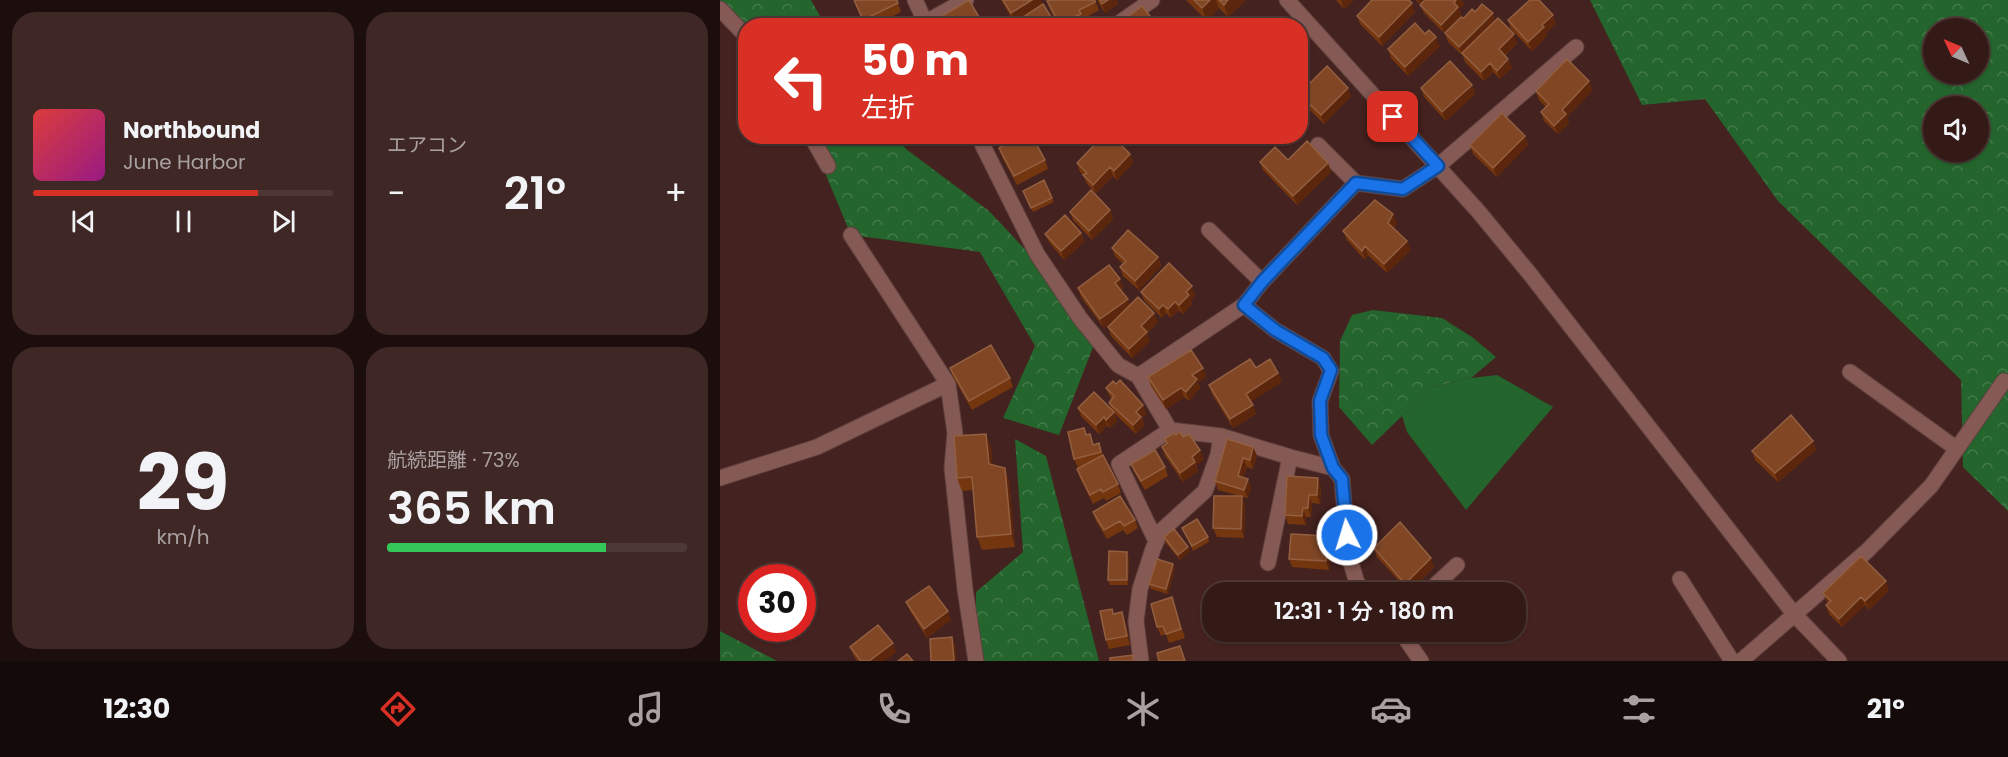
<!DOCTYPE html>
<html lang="ja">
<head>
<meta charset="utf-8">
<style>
  body { margin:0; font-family:Poppins,"Noto Sans JP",sans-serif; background:#3e2724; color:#f1f3f6; height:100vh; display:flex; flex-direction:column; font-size:22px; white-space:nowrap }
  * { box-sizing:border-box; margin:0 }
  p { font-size:20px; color:#a9a1a1 }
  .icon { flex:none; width:33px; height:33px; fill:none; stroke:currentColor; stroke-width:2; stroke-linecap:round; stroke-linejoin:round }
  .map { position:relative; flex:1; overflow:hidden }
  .drawer { display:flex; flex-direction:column; gap:12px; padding:12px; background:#1c0e0d; width:720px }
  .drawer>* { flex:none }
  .hud { position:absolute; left:18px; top:18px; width:570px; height:126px; border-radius:24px; box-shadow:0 2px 4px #0004,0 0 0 2px #4e3836; background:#d93025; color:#fff; overflow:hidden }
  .needle { width:39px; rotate:314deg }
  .controls { position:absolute; left:1203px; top:18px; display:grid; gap:12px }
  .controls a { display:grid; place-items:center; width:66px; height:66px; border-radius:50%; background:#331a17; box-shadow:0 2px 4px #0004,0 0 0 2px #4e3836; font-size:30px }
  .speed { position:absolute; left:18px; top:564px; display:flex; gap:12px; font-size:30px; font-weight:700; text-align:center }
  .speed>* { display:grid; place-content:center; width:78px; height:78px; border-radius:50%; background:#331a17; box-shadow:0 2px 4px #0004,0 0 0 2px #4e3836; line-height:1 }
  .speed .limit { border:9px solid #d22; background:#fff; color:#111 }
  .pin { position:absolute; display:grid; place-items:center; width:51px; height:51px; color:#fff; margin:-26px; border-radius:12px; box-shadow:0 3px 9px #0006 }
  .me { position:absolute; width:66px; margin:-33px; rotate:355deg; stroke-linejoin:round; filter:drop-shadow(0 0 4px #0008) }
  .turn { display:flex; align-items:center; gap:21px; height:126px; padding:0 24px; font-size:27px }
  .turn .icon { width:78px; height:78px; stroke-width:2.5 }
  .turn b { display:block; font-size:42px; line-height:51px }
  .big { font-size:45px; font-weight:600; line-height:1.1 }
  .drawer .widget { flex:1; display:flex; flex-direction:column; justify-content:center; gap:9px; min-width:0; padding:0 21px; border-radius:24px; background:#3e2724 }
  .drawer .dial { align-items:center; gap:0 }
  .dial b { font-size:78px; line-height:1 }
  .song { display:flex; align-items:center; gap:18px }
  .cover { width:72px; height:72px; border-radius:9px; background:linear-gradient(135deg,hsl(0 70% 55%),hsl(310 70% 35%)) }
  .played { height:6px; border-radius:3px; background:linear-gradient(90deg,#d93025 75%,#4e3836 75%) }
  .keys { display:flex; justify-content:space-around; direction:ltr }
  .heat { display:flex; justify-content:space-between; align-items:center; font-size:33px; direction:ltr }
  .charge { height:9px; border-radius:4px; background:linear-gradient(90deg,#34c759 73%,#4e3836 0) }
  .drawer .tiles { flex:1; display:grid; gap:12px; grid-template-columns:repeat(2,1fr) }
  .trip { position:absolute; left:482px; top:582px; width:324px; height:60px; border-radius:24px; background:#331a17; box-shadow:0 2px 4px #0004,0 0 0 2px #4e3836; font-weight:600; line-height:60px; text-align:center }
  .tabs { display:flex; height:96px; justify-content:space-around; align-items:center; background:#140a09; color:#a9a1a1 }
  .tabs .icon { width:42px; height:42px }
  .tabs .current { color:#d93025 }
  .tabs b { font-size:27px; color:#f1f3f6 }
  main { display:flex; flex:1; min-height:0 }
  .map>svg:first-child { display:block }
  .green { fill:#24642d }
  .forest { fill:url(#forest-crowns); fill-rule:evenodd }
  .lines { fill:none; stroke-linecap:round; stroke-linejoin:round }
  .minor-casing { stroke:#60403d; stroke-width:17 }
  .minor { stroke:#855954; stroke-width:15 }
  .wall { fill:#74360f }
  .shaded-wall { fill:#5b260c }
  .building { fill:#814725; stroke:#935f41; stroke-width:1.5 }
  .route-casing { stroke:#114b97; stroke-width:15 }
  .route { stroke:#1a73e8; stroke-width:10 }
</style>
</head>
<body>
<main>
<section class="drawer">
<div class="tiles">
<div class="widget">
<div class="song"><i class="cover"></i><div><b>Northbound</b><p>June Harbor</p></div></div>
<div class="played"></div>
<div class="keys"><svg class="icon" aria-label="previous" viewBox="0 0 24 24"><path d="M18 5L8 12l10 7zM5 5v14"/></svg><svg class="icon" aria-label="pause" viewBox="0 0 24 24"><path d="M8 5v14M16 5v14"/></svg><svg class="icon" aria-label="next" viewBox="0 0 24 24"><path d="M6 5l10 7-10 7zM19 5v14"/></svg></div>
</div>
<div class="widget"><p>エアコン</p>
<div class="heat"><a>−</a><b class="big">21°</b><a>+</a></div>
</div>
<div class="widget dial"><b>29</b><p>km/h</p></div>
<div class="widget"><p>航続距離 · 73%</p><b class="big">365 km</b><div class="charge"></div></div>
</div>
</section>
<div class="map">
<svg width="1288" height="661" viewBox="0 0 1288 661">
  <defs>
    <pattern id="forest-crowns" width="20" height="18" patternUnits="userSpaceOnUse" patternTransform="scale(1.5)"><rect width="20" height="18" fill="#24642d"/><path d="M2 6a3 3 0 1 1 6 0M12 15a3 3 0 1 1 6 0" fill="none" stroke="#447a4b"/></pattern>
  </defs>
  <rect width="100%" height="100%" fill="#44221f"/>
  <path class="green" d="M777,375L833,407L746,510L687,432L682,416L712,387L751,378Z"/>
  <path class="forest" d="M0,0H91L105,25L26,26L0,10Z
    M870,0H1288V511L1243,467L1241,380L1058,201L985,99L922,105ZM1214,28H1258V74H1214ZM1214,106H1258V152H1214Z
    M90,137H177L186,149L269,211L380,329L339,435L283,418L315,346L260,252L131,235Z
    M653,310L722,318L752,337L776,357L751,378L712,387L652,445L619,407L620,341L632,315Z
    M295,439L326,456L379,661H256V592L303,552Z
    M0,631L57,661H0Z"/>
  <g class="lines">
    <defs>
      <path id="minor" d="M195,0L207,26
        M567,0L758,211L810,274L1074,614L1119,661
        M0,9L26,36
        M206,22L246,0
        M395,26L432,0
        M91,136L108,166
        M258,136L317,254L360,318L398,365L418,376L524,305L542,282L636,183L683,189L718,166L856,47
        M598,145L636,183
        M489,230L542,282
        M131,235L228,384L235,433L232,468L245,589L256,661
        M524,305L555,330L603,358L611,371L600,401L601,435L613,468
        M1130,372L1237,449
        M418,376L450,430L501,436L570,457L613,468L622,479L628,553L637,583L647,592
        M0,478L97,447L228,384
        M436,541L399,464L450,430
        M548,563L570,457
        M960,579L1012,661
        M708,592L737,565
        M681,632L701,661
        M421,661L416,621L420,589L433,549L441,531L485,491L498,455L501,436
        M1021,661L1147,551L1211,486L1284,381"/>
    </defs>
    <use href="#minor" class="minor-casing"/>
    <use href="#minor" class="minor"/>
  </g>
  <path class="wall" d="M134,0H177L181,12L154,26H145Z
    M281,0H321L322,4L294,22Z
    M375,0L379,10L363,19L365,23L358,26H339L330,10L327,1Z
    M377,0H397L398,4L385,13Z
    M466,0H526L508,17L499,8L487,21Z
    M616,0H634L624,9Z
    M696,0H742L744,5L739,9L741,16L724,33L704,13L700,5Z
    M695,12L662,46L640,24L637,16Z
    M755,12L775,21L797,43L785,56L788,59L792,68L780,79L773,72L764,81L745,62L743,56L728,42L725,33L744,18Z
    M259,17L262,26H213L212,22Z
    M788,20L836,24L826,33L827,36L812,51L791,29Z
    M705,34L720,46L688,76L671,58L668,49Z
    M752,85L755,94L726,121L704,97L701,88Z
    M873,90L847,117L849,123L838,134L824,121L821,112L826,107L819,100L816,91Z
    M580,93L631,96L604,124L583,103L580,97Z
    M805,136L808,145L777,177L753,154L750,145Z
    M389,141L410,154L413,163L397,180L393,176L376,193L367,184L363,175L360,172L357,163Z
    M279,148L325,160L328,169L297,185L282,157Z
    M568,160L608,163L611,172L577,205L543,170L540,162Z
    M303,191L332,198L334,202L313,212Z
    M390,210L393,219L372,240L353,220L350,212Z
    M677,223L674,228L691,250L667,273L648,255L645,260L627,240L623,231Z
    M361,233L364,242L344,260L329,242L325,234Z
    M392,248L438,257L441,266L419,290L403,276L400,267L403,264L395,256Z
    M358,288H403L401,290L408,299L410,305L438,322L427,333L430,341L412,358L391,336L388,327L397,318L384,328L361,297Z
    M421,292L475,295L471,300L472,304L463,314L459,310L451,318L446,313L442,318L424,300Z
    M230,368L290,378L293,387L252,410L233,377Z
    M483,368L486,377L478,382L480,388L469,401L464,397L446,409L431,386L428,377Z
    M536,368L558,373L562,382L531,401L536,414L513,428L492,394L489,385Z
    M386,388L423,405L426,414L422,418L424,425L416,434L394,413L397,421L390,428L387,426L379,434L361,416L358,408L392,411L389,403L392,399L390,397Z
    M364,428L367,435L374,444L382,452L383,457L398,484L401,493L386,501L384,498L373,504L360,478L357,469L363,466L358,468L354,459Z
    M456,435L463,437L484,459L476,465L478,471L463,482L445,456L442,447L446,444L445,439Z
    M1093,441L1096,450L1058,482L1035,460L1032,451Z
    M271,446L272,465L289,480L295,547L262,550L257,537L253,490L242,491L237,478Z
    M533,447L537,456L533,469L527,467L523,478L528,479L531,488L528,498L522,497L525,505L524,538L497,537L493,528L520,496L498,490L495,481Z
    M411,464L445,467L448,476L425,490L414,472Z
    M567,476L601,487L600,504L592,503L591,517H586V525L568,524L565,515Z
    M373,512L415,520L418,528L407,535L403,530L387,539L376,521Z
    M462,528L488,537L489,542L473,551Z
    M444,537L470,551L460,560L445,542Z
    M611,545L609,570L572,567L569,559Z
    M654,548L714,567L689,592L657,557Z
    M409,556L408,585H390L388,580Z
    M455,568L448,594L431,589L429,584Z
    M1169,590L1149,610L1145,605L1122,627L1109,614L1106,605L1108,603L1103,593Z
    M452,597L465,638L449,643L446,634L441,636L437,627Z
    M186,602L231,620L207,638L190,611Z
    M402,612L405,621L410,645L389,649L386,640Z
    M130,647L176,652L164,661H137L134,656Z"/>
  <path class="shaded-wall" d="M312,0H321L322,4L294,22L291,13Z
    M388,0H397L398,4L385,13L382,4Z
    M490,0H496L499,8L487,21L482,8Z
    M508,0H526L508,17L504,5Z
    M621,0H634L624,9Z
    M698,0H705L700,5Z
    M736,0H742L744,5L739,9L741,16L724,33L721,25L734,3Z
    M692,3L695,12L662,46L659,37Z
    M773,13L776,22L742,53L743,56L739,47Z
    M833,15L836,24L826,33L827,36L812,51L808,42L822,25Z
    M794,34L797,43L782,58L779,49Z
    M716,37L720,46L688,76L685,67Z
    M788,59L792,68L780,79L777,71Z
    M770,63L773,72L764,81L761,72Z
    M869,81L873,90L847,117L849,123L838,134L834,126L842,110Z
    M752,85L755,94L726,121L722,112Z
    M628,88L631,96L604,124L601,115Z
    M805,136L808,145L777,177L773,168Z
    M410,154L413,163L397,180L394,171Z
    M608,163L611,172L577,205L573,196Z
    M390,167L393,176L376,193L373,185Z
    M390,210L393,219L372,240L369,231Z
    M673,214L677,223L672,232L668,223Z
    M361,233L364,242L344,260L341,251Z
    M687,241L691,250L667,273L664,264Z
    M645,246L648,255L645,260L642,251Z
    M438,257L441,266L419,290L415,281Z
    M400,279L403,288L399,292L395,283Z
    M472,286L475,295L471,300L472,304L463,314L459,305L466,292Z
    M408,299L411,308L384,328L380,319Z
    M455,302L459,310L451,318L448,309Z
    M443,305L446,313L442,318L439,309Z
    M434,313L438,322L427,333L430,341L412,358L409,349L421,326Z
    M483,368L486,377L478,382L480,388L469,401L466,392L472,375Z
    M558,373L562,382L529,403L526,394Z
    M461,388L464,397L446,409L443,400Z
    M423,405L426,414L422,418L424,425L416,434L413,425L416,412Z
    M533,405L536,414L513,428L510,419Z
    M394,412L397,421L390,428L386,420Z
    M384,417L387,426L379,434L376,425Z
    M266,434L271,446L274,477L269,464Z
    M1093,441L1096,450L1058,482L1055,473Z
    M533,447L537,456L533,469L530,460Z
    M480,450L484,459L476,465L478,471L463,482L460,473L472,457Z
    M523,458L527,467L521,485L518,476Z
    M285,468L289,480L295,547L291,534Z
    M598,478L601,487L600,504L597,495Z
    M528,479L531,488L528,498L524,490Z
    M589,495L592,503L591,517L588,508Z
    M522,496L525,505L524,538L521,529Z
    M583,508L586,517V525L582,516Z
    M608,536L611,545L609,570L606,561Z
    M468,547L470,551L460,560L458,555Z
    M407,552L409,556L408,585L407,580Z
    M711,558L714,567L689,592L685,584Z
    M453,564L455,568L448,594L446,589Z
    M1166,581L1169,590L1149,610L1145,601Z
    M1141,597L1145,605L1122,627L1119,619Z
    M228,611L231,620L207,638L204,629Z
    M402,612L405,621L410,645L407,636Z
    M232,637L235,645L237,661H234Z
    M173,643L176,652L164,661H149Z"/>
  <path class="building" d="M134,0H177L178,3L143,20Z
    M249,0L259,17L252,21L254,26H214L212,22Z
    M283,0H312L291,13Z
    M330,0H375V2L359,10L361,14L339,23L327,1Z
    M380,0H388L382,4Z
    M474,0H490L482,8Z
    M499,0H508L504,5Z
    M652,0H689L692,3L659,37L637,16Z
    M705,0H736L734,3L738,7L721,25L700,5Z
    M810,0H819L833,15L822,25L824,27L808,42L788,20Z
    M323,4L336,25L295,26L294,23Z
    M762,4L773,13L739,47L725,33L741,17L744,18L752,9L755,12Z
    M422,6L438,26H408L404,20Z
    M778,18L794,34L779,49L788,59L777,71L770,63L761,72L742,53Z
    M188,22L189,26H180Z
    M695,23L705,34L709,30L716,37L685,67L668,49Z
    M847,59L869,81L842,110L846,114L834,126L821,112L829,104L816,91Z
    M730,61L752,85L722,112L701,88Z
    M607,66L628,88L601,115L580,95V93Z
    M782,113L805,136L773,168L750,145Z
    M301,136H312L325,160L294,176L279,148Z
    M383,136H385L389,141L393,137L410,154L394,171L390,167L373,185L363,175L367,173L357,163Z
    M587,141L608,163L573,196L540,162L555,147L568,160Z
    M324,180L332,198L311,208L303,191Z
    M371,190L390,210L369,231L350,212Z
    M655,200L673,214L668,223L687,241L664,264L645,246L642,251L623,231Z
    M345,215L361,233L341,251L325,234Z
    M408,230L438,257L415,281L400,267L406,261L392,248Z
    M449,263L472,286L466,292L469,295L459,305L455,302L448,309L443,305L439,309L421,292Z
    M389,265L400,279L395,283L408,299L380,319L358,288Z
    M418,297L434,313L421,326L427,332L409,349L388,327Z
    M271,345L290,378L249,401L230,368Z
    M471,350L483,368L472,375L477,379L466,392L461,388L443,400L428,377Z
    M530,359L536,368L550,359L558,373L526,394L533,405L510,419L489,385Z
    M400,380L423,405L416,412L421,417L413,425L389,403L394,396L386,388L393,381L396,384Z
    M374,392L394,412L386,420L384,417L376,425L358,408Z
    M1071,415L1093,441L1055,473L1032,451Z
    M364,428L366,435L370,434L373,445L379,443L381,452L354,459L348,432Z
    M460,432L463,437L469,434L480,450L472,457L475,462L460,473L442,447L447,443L445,439L454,433L456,435Z
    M266,434L269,464L285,468L291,534L257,537L252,477L237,478L234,436Z
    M507,439L533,447L530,460L523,458L518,476L528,479L524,490L495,481Z
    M435,450L445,467L421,481L411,464Z
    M383,455L398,484L383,492L381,489L370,495L357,469Z
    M567,476L598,478L597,495H589L588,508H583L582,516L565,515Z
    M400,496L415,520L404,526L400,521L384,530L373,512Z
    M494,496H522L521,529L493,528Z
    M477,519L488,537L472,546L462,528Z
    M680,522L711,558L685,584L654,548Z
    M454,529L468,547L458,555L444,537Z
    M571,534L608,536L606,561L569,559Z
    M389,551L407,552V580H388Z
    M1141,556L1166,581L1145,601L1141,597L1119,619L1106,605L1111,601L1103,593Z
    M437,559L453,564L446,589L429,584Z
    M209,586L228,611L204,629L186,602Z
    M452,597L461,629L446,634L443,626L437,627L431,604Z
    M392,609L393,614L402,612L407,636L386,640L380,611Z
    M158,625L173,643L149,661H141L130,647Z
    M232,637L234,661H211L210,639Z
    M460,646L465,661H438H439L437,653Z
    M187,654L193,661H178Z
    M413,655V661H390V658Z"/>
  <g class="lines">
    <defs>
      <path id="route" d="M627,535L622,479L613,468L601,435L600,401L611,370L603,358L555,330L524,305L542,282L636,183L683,189L718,166L673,117"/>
    </defs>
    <use href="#route" class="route-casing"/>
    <use href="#route" class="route"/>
  </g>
</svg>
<div class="controls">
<a><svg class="needle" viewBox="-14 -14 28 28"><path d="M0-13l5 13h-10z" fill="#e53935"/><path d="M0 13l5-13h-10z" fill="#a9a1a1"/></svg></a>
<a><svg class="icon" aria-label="sound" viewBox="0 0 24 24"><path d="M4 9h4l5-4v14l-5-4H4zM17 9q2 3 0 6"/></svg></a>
</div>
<div class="speed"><div class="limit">30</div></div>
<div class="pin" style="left:673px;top:117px;background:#d93025"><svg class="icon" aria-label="arrive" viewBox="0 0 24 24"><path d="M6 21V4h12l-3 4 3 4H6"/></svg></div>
<svg class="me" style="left:627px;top:535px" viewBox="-20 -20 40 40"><circle r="17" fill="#1a73e8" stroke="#fff" stroke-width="3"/><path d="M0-11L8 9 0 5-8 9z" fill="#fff"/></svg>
<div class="trip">12:31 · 1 分 · 180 m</div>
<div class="hud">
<div class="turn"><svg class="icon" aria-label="left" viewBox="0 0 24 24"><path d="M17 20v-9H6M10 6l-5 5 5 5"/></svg><div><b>50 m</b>左折</div></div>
</div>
</div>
</main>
<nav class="tabs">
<b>12:30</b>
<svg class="icon current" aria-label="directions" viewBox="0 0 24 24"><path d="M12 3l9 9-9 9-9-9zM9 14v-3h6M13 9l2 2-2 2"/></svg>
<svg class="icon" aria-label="music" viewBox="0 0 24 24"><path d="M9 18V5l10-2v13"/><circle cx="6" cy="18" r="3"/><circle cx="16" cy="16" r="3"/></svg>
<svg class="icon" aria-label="phone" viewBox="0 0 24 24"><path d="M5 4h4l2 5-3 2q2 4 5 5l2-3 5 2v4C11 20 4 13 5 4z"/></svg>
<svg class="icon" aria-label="climate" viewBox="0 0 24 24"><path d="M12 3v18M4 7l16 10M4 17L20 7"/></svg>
<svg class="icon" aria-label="car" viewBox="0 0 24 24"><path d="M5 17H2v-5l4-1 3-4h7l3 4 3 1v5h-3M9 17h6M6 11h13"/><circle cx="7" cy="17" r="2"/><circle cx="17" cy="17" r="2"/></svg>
<svg class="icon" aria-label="filters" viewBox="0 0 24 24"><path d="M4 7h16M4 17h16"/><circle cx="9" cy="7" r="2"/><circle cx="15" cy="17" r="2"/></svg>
<b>21°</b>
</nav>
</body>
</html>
